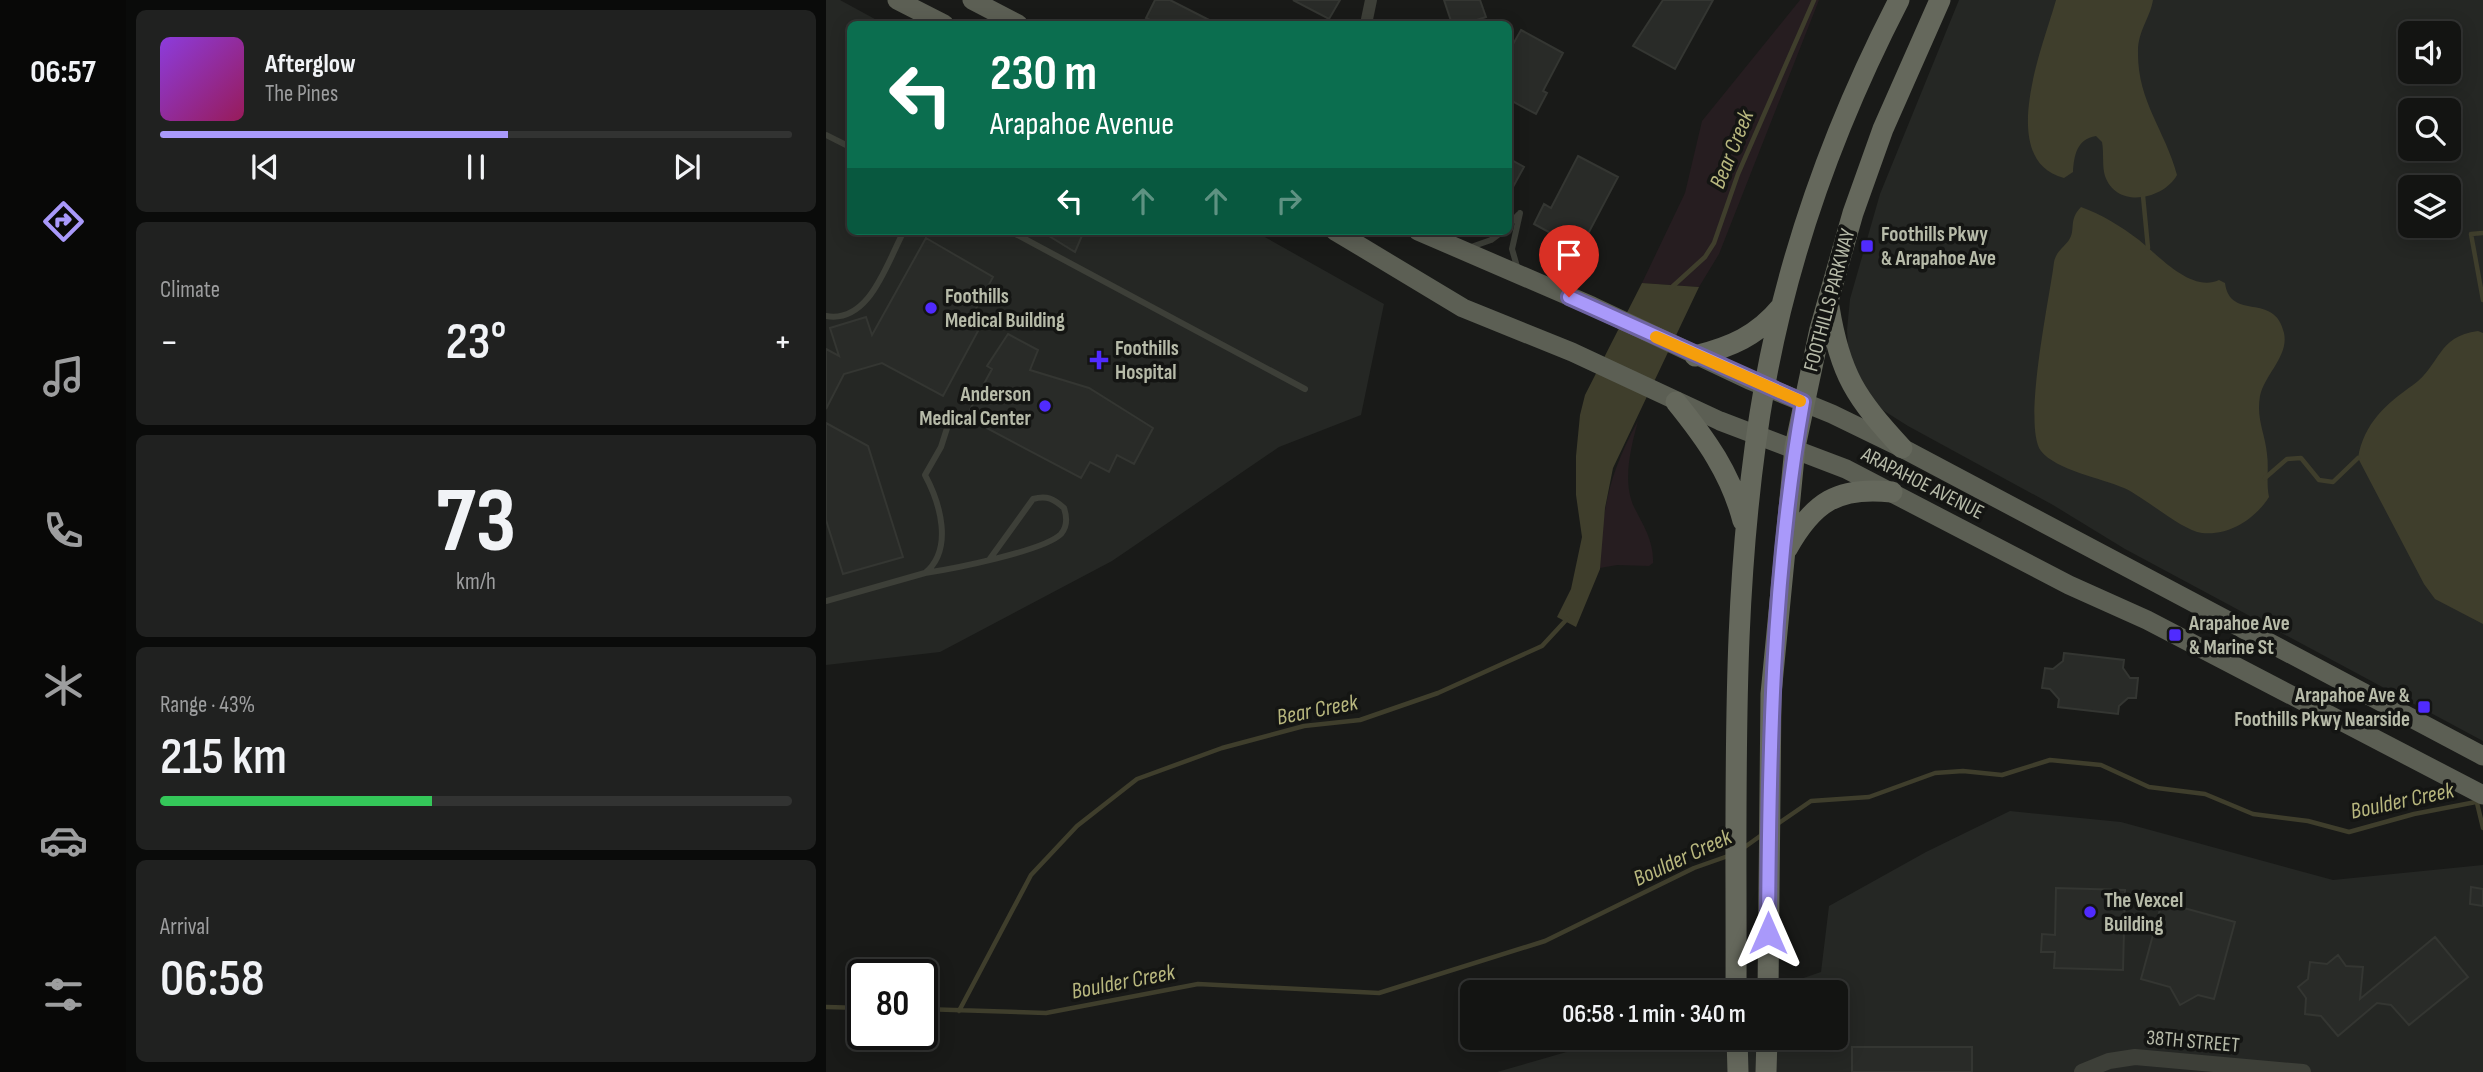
<!DOCTYPE html>
<html lang="en">
<head>
<meta charset="utf-8">
<style>
  body { margin:0; font-family:"Sofia Sans Condensed",sans-serif; background:#202120; color:#f1f3f6; height:100vh; display:flex; flex-direction:column; font-size:26px; white-space:nowrap }
  * { box-sizing:border-box; margin:0 }
  p { font-size:23px; color:#9d9e9f }
  .icon { flex:none; width:38px; height:38px; fill:none; stroke:currentColor; stroke-width:2; stroke-linecap:round; stroke-linejoin:round }
  .map { position:relative; flex:1; overflow:hidden }
  .panel { display:flex; flex-direction:column; gap:10px; padding:10px; background:#0a0b0a; width:700px }
  .panel>* { flex:none }
  .banner { position:absolute; left:21px; top:21px; width:665px; height:214px; border-radius:10px; box-shadow:0 4px 18px #0003,0 0 0 2px #323332; background:#0b6e4f; color:#fff; overflow:hidden }
  .tools { position:absolute; left:1572px; top:21px; display:grid; gap:14px }
  .tools a { display:grid; place-items:center; width:63px; height:63px; border-radius:10px; background:#131412; box-shadow:0 4px 18px #0003,0 0 0 2px #323332; font-size:35px }
  .speed { position:absolute; left:21px; top:959px; display:flex; gap:14px; font-size:35px; font-weight:700; text-align:center }
  .speed>* { display:grid; place-content:center; width:91px; height:91px; border-radius:50%; background:#131412; box-shadow:0 4px 18px #0003,0 0 0 2px #323332; line-height:1 }
  .speed .limit { border:4px solid #111; border-radius:10px; background:#fff; color:#111 }
  .pin { position:absolute; display:grid; place-items:center; width:60px; height:60px; color:#fff; margin:-72px -30px; border-radius:50% 50% 50% 0; rotate:-45deg; box-shadow:0 0 7px #0007 }
  .pin .icon { rotate:45deg }
  .me { position:absolute; width:77px; margin:-38px; rotate:0deg; stroke-linejoin:round; filter:drop-shadow(0 0 5px #0008) }
  .turn { display:flex; align-items:center; gap:24px; height:147px; padding:0 28px; font-size:32px }
  .turn .icon { width:91px; height:91px; stroke-width:2.5 }
  .turn b { display:block; font-size:49px; line-height:60px }
  .lanes { display:flex; align-items:center; height:66px; padding:0 28px; background:#0003; justify-content:center; gap:35px; direction:ltr }
  .lanes .off { opacity:.35 }
  .big { font-size:52px; font-weight:600; line-height:1.1 }
  .panel .tile { flex:1; display:flex; flex-direction:column; justify-content:center; gap:10px; min-width:0; padding:0 24px; border-radius:10px; background:#202120 }
  .panel .dial { align-items:center; gap:0 }
  .dial b { font-size:91px; line-height:1 }
  .song { display:flex; align-items:center; gap:21px }
  .cover { width:84px; height:84px; border-radius:10px; background:linear-gradient(135deg,hsl(270 70% 55%),hsl(330 70% 35%)) }
  .played { height:7px; border-radius:4px; background:linear-gradient(90deg,#a999fa 55%,#323332 55%) }
  .keys { display:flex; justify-content:space-around; direction:ltr }
  .heat { display:flex; justify-content:space-between; align-items:center; font-size:38px; direction:ltr }
  .charge { height:10px; border-radius:5px; background:linear-gradient(90deg,#34c759 43%,#323332 0) }
  .trip { position:absolute; left:634px; top:980px; width:388px; height:70px; border-radius:10px; background:#131412; box-shadow:0 4px 18px #0003,0 0 0 2px #323332; font-weight:600; line-height:70px; text-align:center }
  main { display:flex; flex:1; min-height:0 }
  .tab-bar { display:flex; flex-direction:column; width:126px; justify-content:space-around; align-items:center; background:#080807; color:#9d9e9f }
  .tab-bar .icon { width:49px; height:49px }
  .tab-bar .on { color:#a999fa }
  .tab-bar b { font-size:32px; color:#f1f3f6 }
  .map>svg:first-child { display:block }
  .built { fill:#252724; fill-rule:evenodd }
  .green { fill:#261d20 }
  .water { fill:#3f3e2c }
  .lines { fill:none; stroke-linecap:round; stroke-linejoin:round }
  .stream { stroke:#3f3e2c; stroke-width:4.5 }
  .building { fill:#292b28; stroke:#343632; stroke-width:2 }
  .service { stroke:#3d3f38; stroke-width:6 }
  .minor { stroke:#3d3f38; stroke-width:12 }
  .tertiary { stroke:#3d3f38; stroke-width:16 }
  .primary { stroke:#5c5f54; stroke-width:19 }
  .trunk { stroke:#65685c; stroke-width:21 }
  .route-casing { stroke:#6e63a2; stroke-width:18 }
  .route { stroke:#a999fa; stroke-width:12 }
  .slow { stroke:#f59e0b; stroke-width:12 }
  .poi-dot { fill:#502bff; stroke:#141513; stroke-width:2.5 }
  .labels { text-anchor:middle; stroke-width:7; stroke-linejoin:round; paint-order:stroke }
  .poi-label { font-size:21px; font-weight:bold; fill:#b7bba9; stroke:#141513; text-anchor:start }
  .street-label { font-size:21px; fill:#b7bba9; stroke:#141513 }
  .water-label { font-size:23px; font-style:italic; fill:#b8b77e; stroke:#141513 }
</style>
</head>
<body>
<main>
<nav class="tab-bar">
<b>06:57</b>
<svg class="icon on" aria-label="directions" viewBox="0 0 24 24"><path d="M12 3l9 9-9 9-9-9zM9 14v-3h6M13 9l2 2-2 2"/></svg>
<svg class="icon" aria-label="music" viewBox="0 0 24 24"><path d="M9 18V5l10-2v13"/><circle cx="6" cy="18" r="3"/><circle cx="16" cy="16" r="3"/></svg>
<svg class="icon" aria-label="phone" viewBox="0 0 24 24"><path d="M5 4h4l2 5-3 2q2 4 5 5l2-3 5 2v4C11 20 4 13 5 4z"/></svg>
<svg class="icon" aria-label="climate" viewBox="0 0 24 24"><path d="M12 3v18M4 7l16 10M4 17L20 7"/></svg>
<svg class="icon" aria-label="car" viewBox="0 0 24 24"><path d="M5 17H2v-5l4-1 3-4h7l3 4 3 1v5h-3M9 17h6M6 11h13"/><circle cx="7" cy="17" r="2"/><circle cx="17" cy="17" r="2"/></svg>
<svg class="icon" aria-label="filters" viewBox="0 0 24 24"><path d="M4 7h16M4 17h16"/><circle cx="9" cy="7" r="2"/><circle cx="15" cy="17" r="2"/></svg>
</nav>
<section class="panel">
<div class="tile">
<div class="song"><i class="cover"></i><div><b>Afterglow</b><p>The Pines</p></div></div>
<div class="played"></div>
<div class="keys"><svg class="icon" aria-label="previous" viewBox="0 0 24 24"><path d="M18 5L8 12l10 7zM5 5v14"/></svg><svg class="icon" aria-label="pause" viewBox="0 0 24 24"><path d="M8 5v14M16 5v14"/></svg><svg class="icon" aria-label="next" viewBox="0 0 24 24"><path d="M6 5l10 7-10 7zM19 5v14"/></svg></div>
</div>
<div class="tile"><p>Climate</p>
<div class="heat"><a>−</a><b class="big">23°</b><a>+</a></div>
</div>
<div class="tile dial"><b>73</b><p>km/h</p></div>
<div class="tile"><p>Range · 43%</p><b class="big">215 km</b><div class="charge"></div></div>
<div class="tile"><p>Arrival</p><b class="big">06:58</b></div>
</section>
<div class="map">
<svg width="1657" height="1072" viewBox="0 0 1657 1072">
  <rect width="100%" height="100%" fill="#191a18"/>
  <path class="built" d="M0,0H14L58,24H24V231H428L558,304L535,415L453,447L286,561L114,652L0,665Z
    M1133,0H1657V741L1299,549L1227,505L1082,426L1055,409L1033,384L1023,361L1021,330L1024,299L1054,194ZM1584,33H1622V72H1584ZM1584,110H1622V149H1584ZM1584,187H1622V226H1584Z
    M1184,811L1295,822L1507,880L1657,865V1072H671L789,1038H1010V992H937L995,972L1003,906L1100,852Z"/>
  <path class="green" d="M974,0H993L893,254L873,287L816,283L859,193L876,121Z
    M812,421C805,447 796,481 808,507C817,525 828,541 827,563L823,566L791,565L774,568C775,511 784,471 812,421Z"/>
  <path class="water" d="M1230,0H1327C1324,18 1312,31 1312,51C1311,101 1339,130 1351,175C1338,199 1291,210 1279,176C1276,167 1278,152 1276,142L1270,136C1251,139 1248,155 1247,172L1238,178C1169,160 1218,44 1230,0Z
    M1255,207C1275,214 1296,227 1313,240C1332,255 1365,293 1393,280L1399,283C1404,322 1449,291 1458,333C1463,356 1439,374 1434,396C1430,419 1439,433 1441,454C1443,469 1440,482 1443,497C1429,519 1403,536 1376,533C1355,530 1320,498 1298,488C1275,478 1230,470 1215,451C1196,425 1224,297 1228,262C1230,252 1237,248 1243,240C1250,230 1242,220 1255,207Z
    M816,283L873,287L787,468L779,508L774,569L750,627L731,617L745,589L756,537L750,495V456L754,415L759,395Z
    M1652,331L1657,333V624L1609,599L1598,584L1532,458C1538,423 1560,404 1587,385C1615,365 1611,336 1652,331Z"/>
  <g class="lines">
    <path class="stream" d="M1317,196L1322,248
      M1657,233L1645,234L1657,300
      M846,287L879,257L888,243L912,174L988,0
      M1439,478L1461,459L1475,458L1493,480L1507,482L1532,458
      M1651,803L1657,828
      M950,825L985,801L1043,797L1109,773L1137,771L1176,775L1224,760L1275,765L1323,787L1379,794L1427,814L1482,821L1523,832L1588,814L1655,801
      M916,849L937,834
      M0,1007L37,1008
      M96,1009L220,1013L372,984L553,993L719,941L868,868L902,856
      M133,1011L205,875L251,826L311,779L396,748L478,726L534,720L612,693L716,646L741,619"/>
  </g>
  <path class="building" d="M329,0H344L391,24H332L320,18Z
    M467,0H514L503,19Z
    M618,0H654L660,17L638,24H626Z
    M837,0H887L849,69L807,46Z
    M695,30L737,53L717,91L721,93L710,114L682,99V53Z
    M752,156L792,177L754,249L708,224L718,204L725,208Z
    M682,158L698,167L682,196Z
    M215,231H258L249,252Z
    M100,238L167,277L141,325L152,331L117,396L56,363L18,374L0,409V349L13,356L4,328L40,317L46,335Z
    M182,334L212,350L204,370L263,388L327,428L308,464L291,455L283,472L264,462L255,478L140,417L166,369L161,366Z
    M0,423L42,446L77,557L17,574L0,520Z
    M1238,653L1298,660L1297,668L1304,678H1312L1310,698H1302L1293,706L1292,714L1232,707L1233,699L1224,689L1216,688L1219,668L1227,669L1237,661Z
    M1645,887L1657,889V906L1644,904Z
    M1230,888L1299,890L1297,970L1228,968L1229,952H1215L1216,934L1229,935Z
    M1336,902L1409,922L1388,999L1372,995L1354,1005L1344,987L1315,979Z
    M1609,937L1642,977L1583,1025L1565,1005L1551,1003L1512,1036L1495,1016L1479,1014L1480,998L1472,987L1482,979L1484,962L1501,964L1512,955L1520,966L1537,967L1534,999Z
    M1026,1047H1146V1072H1026Z"/>
  <g class="lines">
    <path class="service" d="M0,135L24,147
      M682,226L692,215
      M184,231L479,389
      M645,247L665,240L677,231
      M692,270L686,249L694,213
      M0,316C44,324 61,262 78,231
      M99,573C126,569 218,551 235,534C242,526 241,517 238,508C228,499 221,495 207,499L163,560
      M0,601L99,573C128,549 114,503 99,475L115,447L123,422"/>
    <path class="minor" d="M540,24L545,0"/>
    <path class="tertiary" d="M1256,1072L1283,1061L1309,1057L1477,1072"/>
    <path class="primary" d="M71,0L118,24
      M146,0L192,24
      M509,231L637,308L746,352L894,421L1020,469L1243,585L1321,620L1657,795
      M592,231L766,306L923,380L1006,414L1076,448L1657,756"/>
    <path class="trunk" d="M1003,307C1014,375 1030,398 1076,448
      M869,356C905,347 931,336 955,307
      M850,402C880,439 905,474 917,521
      M961,549C987,502 1012,486 1066,492
      M910,992C911,790 903,584 939,384C963,251 1011,120 1073,0
      M942,992L945,694L969,447L994,329L1027,213L1057,129L1114,0
      M911,1038L912,1072
      M940,1072L941,1038"/>
  </g>
  <g class="lines">
    <defs>
      <path id="route" d="M743,297L977,402C946,577 943,756 942,933"/>
    </defs>
    <use href="#route" class="route-casing"/>
    <use href="#route" class="route"/>
    <path class="slow" d="M830,337L974,401"/>
  </g>
  <g class="poi-dot">
    <rect x="1034" y="239" width="14" height="14" rx="3.5"/>
    <circle cx="105" cy="308" r="7"/>
    <path d="M269.5 349.5h7v7h7v7h-7v7h-7v-7h-7v-7h7z"/>
    <circle cx="219" cy="406" r="7"/>
    <rect x="1342" y="628" width="14" height="14" rx="3.5"/>
    <rect x="1591" y="700" width="14" height="14" rx="3.5"/>
    <circle cx="1264" cy="912" r="7"/>
  </g>
  <g class="labels">
    <g class="poi-label">
      <text x="1055" y="241">Foothills Pkwy<tspan x="1055" dy="24">&amp; Arapahoe Ave</tspan></text>
      <text x="119" y="303">Foothills<tspan x="119" dy="24">Medical Building</tspan></text>
      <text x="289" y="355">Foothills<tspan x="289" dy="24">Hospital</tspan></text>
      <text x="205" y="401" text-anchor="end">Anderson<tspan x="205" dy="24">Medical Center</tspan></text>
      <text x="1363" y="630">Arapahoe Ave<tspan x="1363" dy="24">&amp; Marine St</tspan></text>
      <text x="1584" y="702" text-anchor="end">Arapahoe Ave &amp;<tspan x="1584" dy="24">Foothills Pkwy Nearside</tspan></text>
      <text x="1278" y="907">The Vexcel<tspan x="1278" dy="24">Building</tspan></text>
    </g>
    <g class="street-label">
      <text transform="translate(1003 300) rotate(-75)" y="7">FOOTHILLS PARKWAY</text>
      <text transform="translate(1097 483) rotate(27)" y="7">ARAPAHOE AVENUE</text>
      <text transform="translate(1367 1041) rotate(5)" y="7">38TH STREET</text>
    </g>
    <g class="water-label">
      <text transform="translate(905 149) rotate(-68)" y="8">Bear Creek</text>
      <text transform="translate(491 709) rotate(-11)" y="8">Bear Creek</text>
      <text transform="translate(1576 800) rotate(-12)" y="8">Boulder Creek</text>
      <text transform="translate(856 857) rotate(-25)" y="8">Boulder Creek</text>
      <text transform="translate(297 981) rotate(-11)" y="8">Boulder Creek</text>
    </g>
  </g>
</svg>
<div class="tools">
<a><svg class="icon" aria-label="sound" viewBox="0 0 24 24"><path d="M4 9h4l5-4v14l-5-4H4zM17 9q2 3 0 6"/></svg></a>
<a><svg class="icon" aria-label="search" viewBox="0 0 24 24"><circle cx="10" cy="10" r="6"/><path d="M15 15l6 6"/></svg></a>
<a><svg class="icon" aria-label="layers" viewBox="0 0 24 24"><path d="M12 4l9 5-9 5-9-5zM3 14l9 5 9-5"/></svg></a>
</div>
<div class="speed"><div class="limit">80</div></div>
<div class="pin" style="left:743px;top:297px;background:#d93025"><svg class="icon" aria-label="arrive" viewBox="0 0 24 24"><path d="M6 21V4h12l-3 4 3 4H6"/></svg></div>
<svg class="me" style="left:942px;top:933px" viewBox="-20 -20 40 40"><path d="M0-17L14 15 0 8-14 15z" fill="#a999fa" stroke="#fff" stroke-width="4"/></svg>
<div class="trip">06:58 · 1 min · 340 m</div>
<div class="banner">
<div class="turn"><svg class="icon" aria-label="left" viewBox="0 0 24 24"><path d="M17 20v-9H6M10 6l-5 5 5 5"/></svg><div><b>230 m</b>Arapahoe Avenue</div></div>
<div class="lanes"><svg class="icon" aria-label="left" viewBox="0 0 24 24"><path d="M17 20v-9H6M10 6l-5 5 5 5"/></svg><svg class="icon off" aria-label="ahead" viewBox="0 0 24 24"><path d="M12 20V5M6 11l6-6 6 6"/></svg><svg class="icon off" aria-label="ahead" viewBox="0 0 24 24"><path d="M12 20V5M6 11l6-6 6 6"/></svg><svg class="icon off" aria-label="right" viewBox="0 0 24 24"><path d="M7 20v-9h11M14 6l5 5-5 5"/></svg></div>
</div>
</div>
</main>
</body>
</html>
